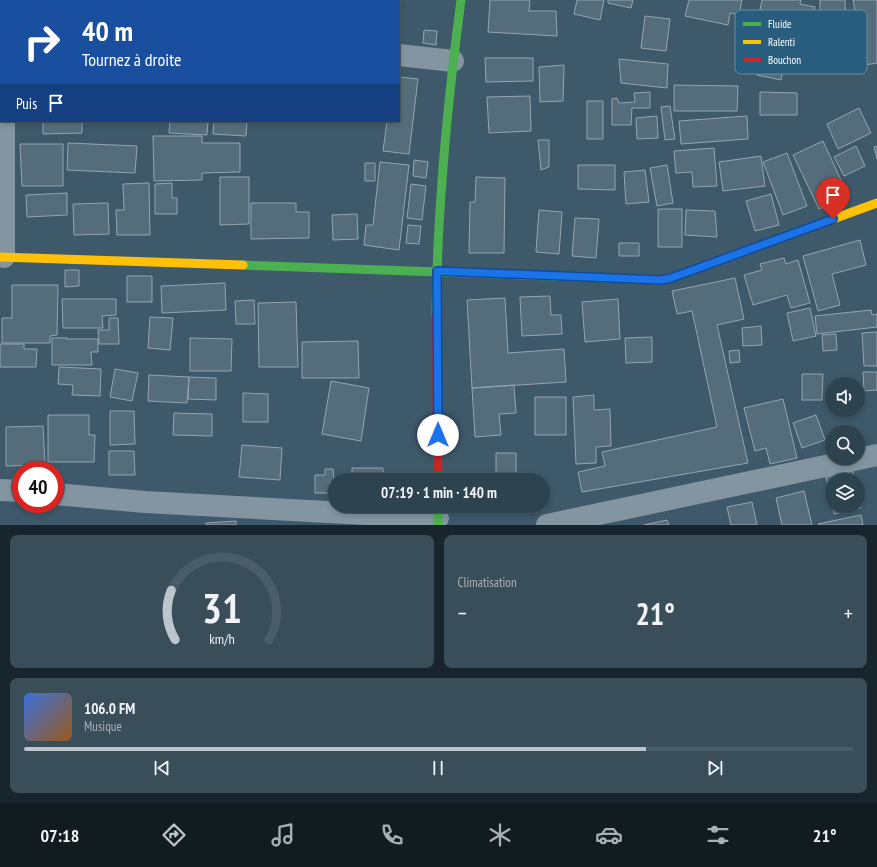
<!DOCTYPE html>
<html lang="fr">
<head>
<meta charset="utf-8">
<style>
  body { margin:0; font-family:"PT Sans Narrow",sans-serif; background:#3a4e5a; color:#f1f3f6; height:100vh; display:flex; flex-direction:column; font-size:15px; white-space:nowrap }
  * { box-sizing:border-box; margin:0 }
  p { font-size:13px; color:#a7b0b7 }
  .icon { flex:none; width:22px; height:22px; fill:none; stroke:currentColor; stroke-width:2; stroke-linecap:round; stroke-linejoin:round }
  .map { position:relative; height:525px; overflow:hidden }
  .panel { display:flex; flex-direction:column; gap:10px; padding:10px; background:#19252c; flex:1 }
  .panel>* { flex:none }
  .hud { position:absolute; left:0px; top:0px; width:400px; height:122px; box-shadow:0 2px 6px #0003,0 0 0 1px #495c67; background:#1a4fa0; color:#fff; overflow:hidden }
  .fabs { position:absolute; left:825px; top:377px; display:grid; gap:8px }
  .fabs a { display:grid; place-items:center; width:40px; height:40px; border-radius:50%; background:#2e4350; box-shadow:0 2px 6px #0003,0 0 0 1px #495c67; font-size:20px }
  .speed { position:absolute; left:12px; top:461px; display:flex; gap:8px; font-size:20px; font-weight:700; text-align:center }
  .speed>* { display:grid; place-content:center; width:52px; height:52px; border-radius:50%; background:#2e4350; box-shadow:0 2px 6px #0003,0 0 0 1px #495c67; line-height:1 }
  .speed .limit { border:6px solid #d22; background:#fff; color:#111 }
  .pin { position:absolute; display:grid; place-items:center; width:34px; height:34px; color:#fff; margin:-41px -17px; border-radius:50% 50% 50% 0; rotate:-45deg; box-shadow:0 0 4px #0007 }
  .pin .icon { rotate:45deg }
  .me { position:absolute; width:44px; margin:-22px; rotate:0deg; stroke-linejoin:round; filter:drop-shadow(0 0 3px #0008) }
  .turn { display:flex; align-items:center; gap:14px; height:84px; padding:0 16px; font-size:18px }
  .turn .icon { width:52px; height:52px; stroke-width:2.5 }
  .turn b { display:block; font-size:28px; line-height:34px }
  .then { display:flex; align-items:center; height:38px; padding:0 16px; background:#0003; gap:8px; font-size:15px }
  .big { font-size:30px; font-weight:800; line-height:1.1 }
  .panel .widget { flex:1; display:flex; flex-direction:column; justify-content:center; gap:6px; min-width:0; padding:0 14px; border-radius:8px; background:#3a4e5a }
  .panel .dial { align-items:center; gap:0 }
  .dial svg { height:104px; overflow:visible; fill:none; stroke:#495c67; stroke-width:7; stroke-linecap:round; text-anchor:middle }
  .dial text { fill:#f1f3f6; stroke:none }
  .song { display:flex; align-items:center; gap:12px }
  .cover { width:48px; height:48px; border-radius:6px; background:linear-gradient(135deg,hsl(220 70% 55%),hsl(30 70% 35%)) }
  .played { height:4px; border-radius:2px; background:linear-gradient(90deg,#bbc5cb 75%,#495c67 75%) }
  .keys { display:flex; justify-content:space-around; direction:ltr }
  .heat { display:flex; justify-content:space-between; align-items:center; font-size:22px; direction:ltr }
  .panel .tiles { flex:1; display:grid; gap:10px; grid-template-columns:1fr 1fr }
  .widget:last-child { grid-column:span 2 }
  .trip { position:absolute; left:328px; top:473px; width:222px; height:40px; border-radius:20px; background:#2e4350; box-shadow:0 2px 6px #0003,0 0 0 1px #495c67; font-weight:800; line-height:40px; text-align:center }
  .tabs { display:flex; height:64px; justify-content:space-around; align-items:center; background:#121b20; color:#a7b0b7 }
  .tabs .icon { width:28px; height:28px }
  .tabs .active { color:#bbc5cb }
  .tabs b { font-size:18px; color:#f1f3f6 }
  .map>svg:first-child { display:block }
  .building { fill:#556d7a; stroke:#95a5b0 }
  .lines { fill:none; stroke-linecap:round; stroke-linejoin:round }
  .street { stroke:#8295a1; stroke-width:22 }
  .fast { stroke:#4caf50; stroke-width:9 }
  .slow { stroke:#ffc107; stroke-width:9 }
  .jam { stroke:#c62828; stroke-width:9 }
  .route-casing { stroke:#114b97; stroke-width:10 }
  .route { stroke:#1a73e8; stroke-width:7 }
  .key { fill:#295d7e; stroke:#698ea5; stroke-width:1 }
  .key-label { font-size:11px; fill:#fff }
</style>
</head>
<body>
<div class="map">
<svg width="877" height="525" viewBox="0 0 877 525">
  <rect width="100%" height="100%" fill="#3d596a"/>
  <path class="building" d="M199,0H263L199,1Z
    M277,0H322L325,1H276Z
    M330,0H351L330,1Z
    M490,0H530L529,11H556L557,36L488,32Z
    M577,0H604L600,20L574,14Z
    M608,0H633L631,8L608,3Z
    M689,0H742L739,15L730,13L728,25L685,16Z
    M762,0H801L800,4L815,7L812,22L760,10Z
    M820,0H845L846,22H820Z
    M853,0H877V63L865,65Z
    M645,16L670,19L666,51L641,48Z
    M424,30L437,31L436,45L423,43Z
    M744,38L787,46L781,80L757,75L758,66L740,63Z
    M485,58H533V81L486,82Z
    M619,59L668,64L667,88L621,83Z
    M564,65L563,101L540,102L539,67Z
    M399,77L418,79L409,154L383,151L387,121H399Z
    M674,85L738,86L737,111H674Z
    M650,92V108H632L631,125H612V99L617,98L619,103L635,102L634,93Z
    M760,92L797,93V115H760Z
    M530,96L531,131L489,133L487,97Z
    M587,101H603V139H587Z
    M670,106L675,139L665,140L661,107Z
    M859,108L871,133L838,149L827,124Z
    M657,116L658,138L637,139L636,118Z
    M747,116L748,139L681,144L679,121Z
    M43,121H82V133L43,134Z
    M170,121H208L207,135L169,133Z
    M214,121H247L246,136L213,134Z
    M153,136H202V143H240V172L202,173V180L154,181Z
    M538,140H549V167L541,170Z
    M823,141L848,195L819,209L793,155Z
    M68,143L137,146L135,173L67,170Z
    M20,144H63V186H22Z
    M856,146L865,166L844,176L834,157Z
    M877,146V159L874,147Z
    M714,148L717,186L693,187L692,172L676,173L674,151Z
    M787,153L807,206L783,215L763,162Z
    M761,156L765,186L723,191L719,162Z
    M414,160L428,162L426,178L413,176Z
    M380,162L409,165L399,250L364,245L366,225H373Z
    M365,163H375V181H365Z
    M578,165H615V190L578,189Z
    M667,165L673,203L657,206L650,168Z
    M645,170L649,202L626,204L624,172Z
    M220,177H249V224L220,225Z
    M476,177L505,178L504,253H469L470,202H475Z
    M149,183L150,235H117L116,210H124L123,184Z
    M172,183V198H177V214H155V184Z
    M411,184L426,186L422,220L407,218Z
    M67,193V215L27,217L26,195Z
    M771,194L779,225L755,231L746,201Z
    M108,203L109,234L74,235L73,204Z
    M251,203H296V212H309V238L251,239Z
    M658,209H682V247H658Z
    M539,210L562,212L559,254L536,252Z
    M686,210L715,211L717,237L685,235Z
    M357,214L358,239L333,240L332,215Z
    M575,218L599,219L596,258L572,256Z
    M408,225L421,226L419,244L406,243Z
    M860,240L866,265L832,274L840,305L818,311L803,256Z
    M619,243H639V256H619Z
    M784,258L786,264L798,260L810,303L791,308L787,295L753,305L744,275L762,270L760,264Z
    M65,270H79V286L65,287Z
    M127,276H152V302H127Z
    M735,278L744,319L717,325L748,463L582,492L578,472L605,466L602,452L717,427L692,311L677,314L672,291Z
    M225,283L226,310L162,313L161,286Z
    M12,285H58L57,335L50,336V343H2V318H12Z
    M550,296L551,315H561L562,334L522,336L520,297Z
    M505,298L508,353L564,349L566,382L472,388L467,300Z
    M62,299H116V315L102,316L103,328H63Z
    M618,299L620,339L585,342L582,302Z
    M254,300L255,324H236L235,301Z
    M296,302L298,367H259L258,303Z
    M810,308L816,336L793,341L787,313Z
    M871,310L872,315L877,314V327L817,334L815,316Z
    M150,317L173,318L170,350L148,348Z
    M109,318H118L119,344H99L98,330H109Z
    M761,326L762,345L743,346L742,328Z
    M877,332V366H864L862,333Z
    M836,334L837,350L823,351L822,335Z
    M652,337V362L626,363L625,338Z
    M52,338H67V339H98V352H91L92,365H52Z
    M190,338L232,339L231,371H190Z
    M358,341L359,378H302V342Z
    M0,344H24V349H37L36,367H0Z
    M739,350L740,362L730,363L729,351Z
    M59,367L101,369L100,396L72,395L73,385L58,384Z
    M115,369L138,373L132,401L110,397Z
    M863,372H877V390L864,391Z
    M802,374H823L822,400H802Z
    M149,375L189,377L187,403L148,401Z
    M189,377L216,378V400L188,399Z
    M331,381L369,388L361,441L322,434Z
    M514,385L516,413L499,414L501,435L475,437L472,388Z
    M243,393L268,394V422H243Z
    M594,395V410L610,409L611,446L596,447V463L576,464L573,397Z
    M535,397H566V435H535Z
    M783,399L797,458L770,464L766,448L755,451L744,408Z
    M110,411H134L135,444L110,445Z
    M174,413L212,414V436L173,435Z
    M48,415H89V435H95L94,462H48Z
    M816,415L825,440L802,448L793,423Z
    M43,426L45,465L6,466V427Z
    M242,445L282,448L280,480L239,477Z
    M109,451H134L135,475H109Z
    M496,453H516V475H532V480H496Z
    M352,468H383V480H352Z
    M325,469H333L334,482H330V493H315V475H325Z
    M853,471L854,480H832V503L826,477Z
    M804,491L812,525H782L776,498Z
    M858,496L861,508L834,514L833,506H858Z
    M752,502L757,525H731L727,507Z
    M861,515L863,525H819L818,524Z
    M667,520L669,525H644Z
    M236,521V525H206V523Z"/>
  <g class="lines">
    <path class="street" d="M5,1V0
      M0,23H1
      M399,55L453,61
      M4,121V257
      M0,490L21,491
      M55,494L145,502L438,518
      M547,525L877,455"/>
    <path class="fast" d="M243,265L636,279
      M436,316C437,209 447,106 461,0
      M438,506V525"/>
    <path class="slow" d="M0,257L243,265
      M636,279L661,280L671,278L877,203"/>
    <path class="jam" d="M436,316L438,480"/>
  </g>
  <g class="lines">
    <defs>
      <path id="route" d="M438,435L437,271L661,280L671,278L833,219"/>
    </defs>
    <use href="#route" class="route-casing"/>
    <use href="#route" class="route"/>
  </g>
  <rect x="735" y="10" width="132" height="64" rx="6" class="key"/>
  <rect x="743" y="22" width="18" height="4" fill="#4caf50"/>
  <rect x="743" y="40" width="18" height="4" fill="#ffc107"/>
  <rect x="743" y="58" width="18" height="4" fill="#c62828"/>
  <g class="key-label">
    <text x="768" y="28">Fluide</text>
    <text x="768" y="46">Ralenti</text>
    <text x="768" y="64">Bouchon</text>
  </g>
</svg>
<div class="fabs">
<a><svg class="icon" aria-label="sound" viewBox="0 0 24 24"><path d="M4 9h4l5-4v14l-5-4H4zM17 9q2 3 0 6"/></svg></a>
<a><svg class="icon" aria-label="search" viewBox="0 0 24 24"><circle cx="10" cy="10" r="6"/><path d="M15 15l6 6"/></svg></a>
<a><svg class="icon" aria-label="layers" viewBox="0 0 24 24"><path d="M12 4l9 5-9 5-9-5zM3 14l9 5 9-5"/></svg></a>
</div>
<div class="speed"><div class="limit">40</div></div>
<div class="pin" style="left:833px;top:219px;background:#d93025"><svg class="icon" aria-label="arrive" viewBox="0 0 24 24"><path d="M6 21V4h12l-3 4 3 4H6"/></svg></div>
<svg class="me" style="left:438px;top:435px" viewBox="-20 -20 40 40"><circle r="19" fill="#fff"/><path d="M0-13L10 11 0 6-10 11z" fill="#1a73e8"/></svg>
<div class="trip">07:19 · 1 min · 140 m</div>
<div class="hud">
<div class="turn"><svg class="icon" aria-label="right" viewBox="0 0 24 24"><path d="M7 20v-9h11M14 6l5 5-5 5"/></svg><div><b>40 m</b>Tournez à droite</div></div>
<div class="then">Puis<svg class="icon" aria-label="arrive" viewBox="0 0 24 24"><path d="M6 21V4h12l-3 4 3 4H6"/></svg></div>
</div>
</div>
<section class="panel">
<div class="tiles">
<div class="widget dial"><svg viewBox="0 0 100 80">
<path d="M14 69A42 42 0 1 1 86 69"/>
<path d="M14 69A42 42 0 0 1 11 31" stroke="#bbc5cb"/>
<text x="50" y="56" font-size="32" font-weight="700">31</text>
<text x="50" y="72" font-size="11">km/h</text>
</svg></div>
<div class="widget"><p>Climatisation</p>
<div class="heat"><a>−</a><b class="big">21°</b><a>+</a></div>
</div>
<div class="widget">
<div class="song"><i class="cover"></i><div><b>106.0 FM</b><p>Musique</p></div></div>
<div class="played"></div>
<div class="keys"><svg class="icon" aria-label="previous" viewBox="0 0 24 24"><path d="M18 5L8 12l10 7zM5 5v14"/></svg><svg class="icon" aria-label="pause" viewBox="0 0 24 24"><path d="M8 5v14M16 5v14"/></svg><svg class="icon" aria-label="next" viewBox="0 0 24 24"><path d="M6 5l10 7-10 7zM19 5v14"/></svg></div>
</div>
</div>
</section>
<nav class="tabs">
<b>07:18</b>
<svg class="icon active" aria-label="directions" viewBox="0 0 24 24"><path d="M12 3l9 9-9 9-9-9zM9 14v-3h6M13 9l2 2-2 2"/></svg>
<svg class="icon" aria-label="music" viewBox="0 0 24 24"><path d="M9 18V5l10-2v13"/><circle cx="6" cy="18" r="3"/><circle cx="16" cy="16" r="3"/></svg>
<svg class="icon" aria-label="phone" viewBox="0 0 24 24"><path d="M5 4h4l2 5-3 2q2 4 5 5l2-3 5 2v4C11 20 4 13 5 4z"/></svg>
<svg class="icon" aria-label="climate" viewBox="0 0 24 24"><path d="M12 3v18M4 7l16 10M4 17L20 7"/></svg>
<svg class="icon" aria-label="car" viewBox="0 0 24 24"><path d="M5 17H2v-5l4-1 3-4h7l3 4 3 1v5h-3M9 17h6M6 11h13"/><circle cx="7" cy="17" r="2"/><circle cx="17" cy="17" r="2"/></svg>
<svg class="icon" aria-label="filters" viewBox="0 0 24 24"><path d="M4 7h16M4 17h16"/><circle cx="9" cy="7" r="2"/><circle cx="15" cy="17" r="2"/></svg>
<b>21°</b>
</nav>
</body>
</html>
